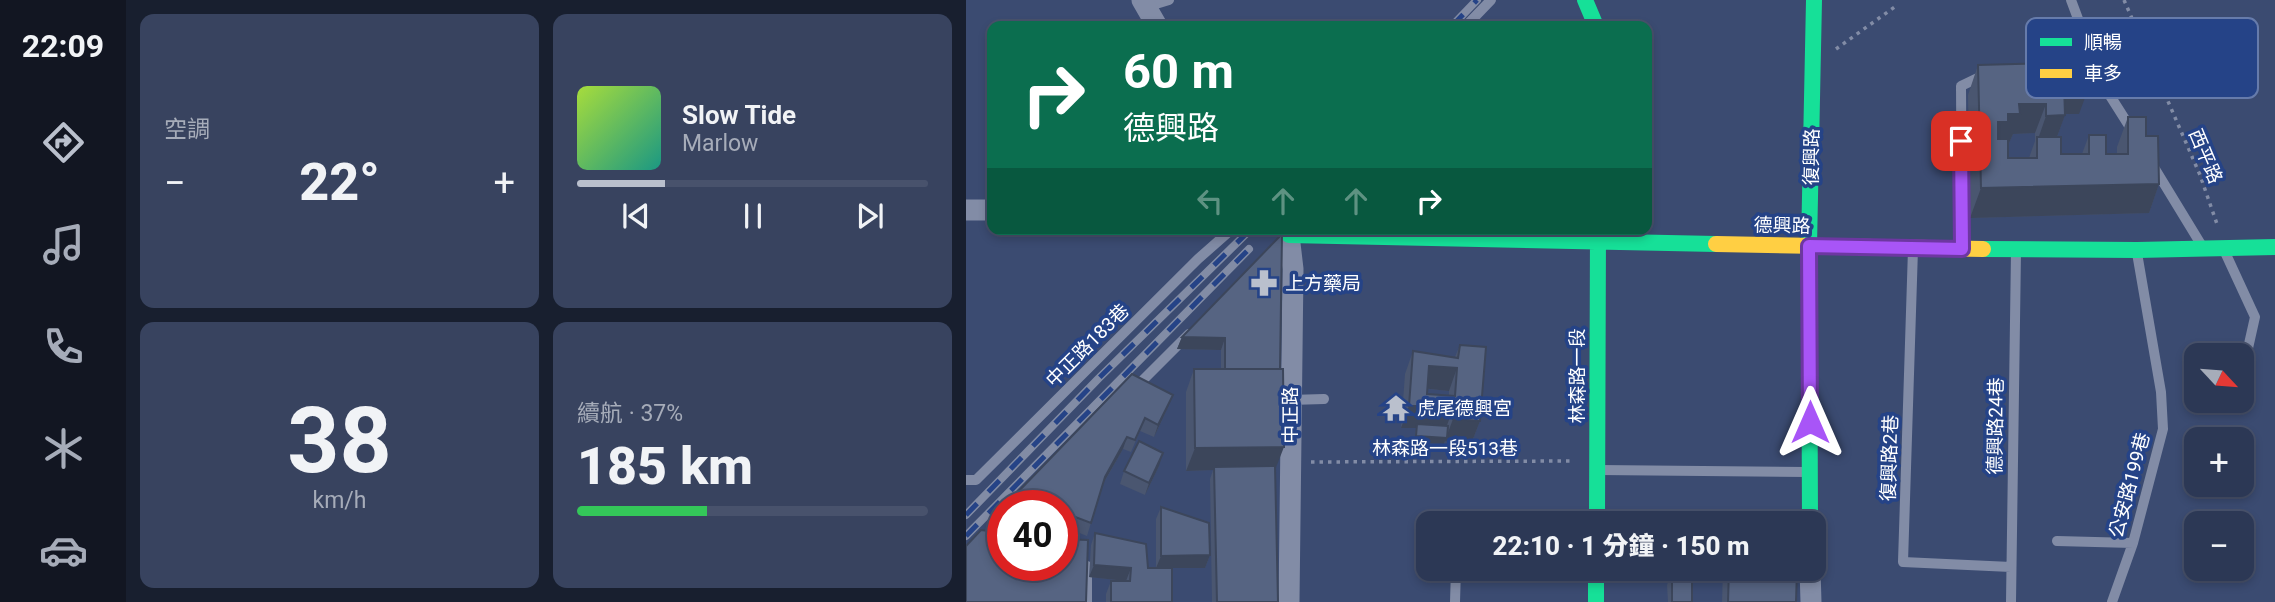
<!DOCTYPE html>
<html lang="zh-TW">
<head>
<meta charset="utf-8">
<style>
  body { margin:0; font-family:Roboto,"Noto Sans TC",sans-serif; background:#38435f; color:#f1f3f6; height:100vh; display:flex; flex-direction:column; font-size:26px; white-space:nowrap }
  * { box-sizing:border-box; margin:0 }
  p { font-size:23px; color:#a6acb9 }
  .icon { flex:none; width:38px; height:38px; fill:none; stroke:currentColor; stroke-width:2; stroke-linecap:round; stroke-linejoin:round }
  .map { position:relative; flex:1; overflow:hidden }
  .details { display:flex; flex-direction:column; gap:14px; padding:14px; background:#181f2f; width:840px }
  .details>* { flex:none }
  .hud { position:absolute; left:21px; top:21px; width:665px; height:214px; border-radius:14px; box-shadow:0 4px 10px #0003,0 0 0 2px #48526c; background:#0b6e4f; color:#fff; overflow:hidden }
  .needle { width:46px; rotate:116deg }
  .buttons { position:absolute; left:1218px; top:343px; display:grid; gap:14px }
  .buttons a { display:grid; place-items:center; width:70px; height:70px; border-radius:14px; background:#2c3855; box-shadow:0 4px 10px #0003,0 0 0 2px #48526c; font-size:35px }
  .speed { position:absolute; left:21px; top:490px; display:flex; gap:14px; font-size:35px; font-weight:700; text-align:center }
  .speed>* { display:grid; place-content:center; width:91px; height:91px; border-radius:50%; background:#2c3855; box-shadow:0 4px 10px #0003,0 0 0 2px #48526c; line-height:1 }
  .speed .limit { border:10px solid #d22; background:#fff; color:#111 }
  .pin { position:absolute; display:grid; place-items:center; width:60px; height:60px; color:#fff; margin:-30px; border-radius:14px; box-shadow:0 4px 10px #0006 }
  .me { position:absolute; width:77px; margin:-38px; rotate:0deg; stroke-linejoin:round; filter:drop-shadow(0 0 5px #0008) }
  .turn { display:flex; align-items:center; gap:24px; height:147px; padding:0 21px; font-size:32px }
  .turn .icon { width:91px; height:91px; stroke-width:2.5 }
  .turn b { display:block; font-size:49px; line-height:60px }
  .lanes { display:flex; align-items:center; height:66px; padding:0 21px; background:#0003; justify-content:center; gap:35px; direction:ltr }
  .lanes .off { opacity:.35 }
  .big { font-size:52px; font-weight:800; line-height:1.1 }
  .details .widget { flex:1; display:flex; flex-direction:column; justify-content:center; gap:10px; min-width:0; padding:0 24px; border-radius:14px; background:#38435f }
  .details .dial { align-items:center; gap:0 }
  .dial b { font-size:91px; line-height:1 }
  .song { display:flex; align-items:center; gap:21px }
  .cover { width:84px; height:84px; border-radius:10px; background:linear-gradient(135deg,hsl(80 70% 55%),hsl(170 70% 35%)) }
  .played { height:7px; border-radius:4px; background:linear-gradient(90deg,#bac0cd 25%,#48526c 25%) }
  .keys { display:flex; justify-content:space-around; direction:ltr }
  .heat { display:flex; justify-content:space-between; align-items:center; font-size:38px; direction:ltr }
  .charge { height:10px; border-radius:5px; background:linear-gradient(90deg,#34c759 37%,#48526c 0) }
  .details .tiles { flex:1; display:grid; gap:14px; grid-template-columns:repeat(2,1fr) }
  .trip { position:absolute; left:450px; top:511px; width:410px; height:70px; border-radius:14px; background:#2c3855; box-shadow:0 4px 10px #0003,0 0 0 2px #48526c; font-weight:800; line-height:70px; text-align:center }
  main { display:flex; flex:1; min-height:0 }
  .tabs { display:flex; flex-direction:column; width:126px; justify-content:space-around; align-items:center; background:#121622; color:#a6acb9 }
  .tabs .icon { width:49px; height:49px }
  .tabs .selected { color:#bac0cd }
  .tabs b { font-size:32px; color:#f1f3f6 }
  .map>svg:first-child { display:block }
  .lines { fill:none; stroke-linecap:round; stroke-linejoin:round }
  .path { stroke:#828ca6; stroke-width:3.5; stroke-dasharray:3.5 5; stroke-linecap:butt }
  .lane { stroke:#828ca6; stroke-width:10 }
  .street { stroke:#828ca6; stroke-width:21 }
  .fast { stroke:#16e098; stroke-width:16 }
  .slow { stroke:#ffcf43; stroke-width:16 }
  .rail-casing { stroke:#828ca5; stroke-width:8 }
  .rail { stroke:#254387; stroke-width:5; stroke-dasharray:16; stroke-linecap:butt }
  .wall { fill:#4a5670; fill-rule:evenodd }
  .shaded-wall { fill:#3c465b }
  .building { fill:#566482; stroke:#3c465b; stroke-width:2; fill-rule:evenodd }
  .route-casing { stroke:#6d37a1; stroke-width:18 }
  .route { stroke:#a855f7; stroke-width:12 }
  .labels { text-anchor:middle; stroke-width:7; stroke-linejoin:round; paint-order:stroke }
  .street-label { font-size:19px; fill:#fff; stroke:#254387 }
  .poi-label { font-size:19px; fill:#fff; stroke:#254387; text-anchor:start }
  .key { fill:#254387; stroke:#667bab; stroke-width:2 }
  .key-label { font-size:19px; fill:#fff }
</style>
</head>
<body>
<main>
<nav class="tabs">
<b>22:09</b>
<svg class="icon selected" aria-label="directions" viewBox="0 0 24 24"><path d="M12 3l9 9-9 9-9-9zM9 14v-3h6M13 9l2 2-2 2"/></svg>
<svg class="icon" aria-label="music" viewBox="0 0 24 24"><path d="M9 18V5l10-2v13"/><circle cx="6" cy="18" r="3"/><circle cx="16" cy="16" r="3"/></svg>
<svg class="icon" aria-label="phone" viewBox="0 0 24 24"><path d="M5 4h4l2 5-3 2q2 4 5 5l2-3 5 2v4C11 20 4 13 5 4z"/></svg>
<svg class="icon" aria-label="climate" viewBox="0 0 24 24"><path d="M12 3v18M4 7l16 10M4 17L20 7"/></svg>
<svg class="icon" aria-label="car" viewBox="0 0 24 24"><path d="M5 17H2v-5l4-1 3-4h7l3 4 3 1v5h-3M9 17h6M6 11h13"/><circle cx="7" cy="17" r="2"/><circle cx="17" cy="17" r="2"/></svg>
</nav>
<section class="details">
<div class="tiles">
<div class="widget"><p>空調</p>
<div class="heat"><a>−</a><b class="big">22°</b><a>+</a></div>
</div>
<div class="widget">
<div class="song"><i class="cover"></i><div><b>Slow Tide</b><p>Marlow</p></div></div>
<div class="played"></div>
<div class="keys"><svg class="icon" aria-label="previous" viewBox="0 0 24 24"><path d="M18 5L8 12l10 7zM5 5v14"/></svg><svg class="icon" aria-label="pause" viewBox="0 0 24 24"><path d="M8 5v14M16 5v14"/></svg><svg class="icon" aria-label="next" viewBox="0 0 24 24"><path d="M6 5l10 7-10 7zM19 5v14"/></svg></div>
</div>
<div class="widget dial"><b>38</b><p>km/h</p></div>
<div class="widget"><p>續航 · 37%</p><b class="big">185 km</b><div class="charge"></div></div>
</div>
</section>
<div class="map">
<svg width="1309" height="602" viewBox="0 0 1309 602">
  <rect width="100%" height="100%" fill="#3b4b71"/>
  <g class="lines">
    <path class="path" d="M1158,0L1234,175L1251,224
      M870,49L930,6
      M345,462L607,461"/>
    <path class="lane" d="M1105,0L1136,83L1167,132
      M180,7L203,0
      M500,26L525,0
      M1105,63L1127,61
      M1186,164L1236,246
      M996,245L995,86L1020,74
      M947,249L937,562L1045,567
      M1258,250L1289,317L1276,375
      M168,389L223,334
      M324,400L358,399
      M633,470L841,472
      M0,480H10L232,259L266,229
      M1091,541L1167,543
      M0,560L37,522
      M121,602V566
      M489,602L490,569
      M1045,602L1050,251
      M1146,602L1167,543L1197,429L1195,392L1171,253"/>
    <path class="street" d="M176,0L191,26
      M0,210H26
      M320,229L323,235L327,269L323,602
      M844,569L845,602"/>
    <path class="fast" d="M619,0L630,26
      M323,235L750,244
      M1017,249L1171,250L1309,247
      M631,523L632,229
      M844,523L843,246L848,0
      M630,569V602"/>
    <path class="slow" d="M750,244L1017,249"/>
    <defs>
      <path id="rail" d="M486,26L511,0
        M0,515L133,378L285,229
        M0,536L283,249"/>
    </defs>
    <use href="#rail" class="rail-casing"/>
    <use href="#rail" class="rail"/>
  </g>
  <path class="wall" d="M1012,65L1113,114H1099L1091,137L1095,154H1116L1123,135L1140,154H1151V147L1162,117L1180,136L1193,184L1183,213L1004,218L1002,95ZM1069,133V141L1063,158H1042V143H1043L1047,134Z
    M316,234L309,470L312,602H246L244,479L247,470L220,471V392L228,369H255V350L211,349L216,337Z
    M494,345L514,421L505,444L479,441L478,444L448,443L450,428H435L439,374L447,351L489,357ZM462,389L483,391V395L461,394Z
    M166,374L202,407L188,437L174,431L165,452L157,449L136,486L121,536L96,526V506H46L50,494Z
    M193,466L179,495L154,484L158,471Z
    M195,507L244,555L239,568H206V602H140V594L145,581H160L123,577L125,545L129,533L182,568H190V519Z
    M757,569H831L830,602H756Z
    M706,573L726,602H702L701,585Z"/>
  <path class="shaded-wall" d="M1124,84L1113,114H1087L1098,85Z
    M1053,104H1080L1069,133L1047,134L1043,143H1034L1031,152L1032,122Z
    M1099,115L1088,145L1071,142L1080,116Z
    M1193,184L1183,213L1004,218L1015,188Z
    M216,337L259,338L255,350L211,349Z
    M463,366L491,368L483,391L455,388Z
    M207,395L202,407L188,437L192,425Z
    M443,406H488L480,428L451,424L450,428H435Z
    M487,419L514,421L505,444L479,441L478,444L448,443L450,436L480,438Z
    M161,437L157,449L134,489L139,477Z
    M318,447L309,470L248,467L247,470L220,471L229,448Z
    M197,453L193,466L179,495L183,483Z
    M244,555L239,568H190L195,556Z
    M128,565L165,568L160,581L123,577Z"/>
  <path class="building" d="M1123,62L1124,84L1098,85L1099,115L1080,116V104H1053L1054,114H1042V122H1032V139H1042V158H1071V137H1095V154H1123V135H1140V154H1162V117H1180V136H1192L1193,184L1015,188L1012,65Z
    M316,234L314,369H259V338L216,337Z
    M494,345L520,347L514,421L487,419L488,406H443L447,351L492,358ZM463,366L491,368L489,396L461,394Z
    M228,369H317L318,447L229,448Z
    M166,374L207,395L192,425L179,418L169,440L161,437L139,477L125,523L96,512V506H81L50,494Z
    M451,424L482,426L481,438L450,436Z
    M173,441L197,453L183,483L158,471Z
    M309,466L312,602H251L248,467Z
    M195,507L243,523L244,555L195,556Z
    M15,530L37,533V565H96V539L122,540L120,602H0V546Z
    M129,533L180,544L182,568H206V602H145V581H164L165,568L128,565Z
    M763,569H831L830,602H762Z
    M726,572V602H706V573Z"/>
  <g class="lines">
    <defs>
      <path id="route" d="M844,422L843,246L996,249L995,141"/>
    </defs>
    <use href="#route" class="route-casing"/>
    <use href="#route" class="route"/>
  </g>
  <defs>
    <symbol id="pharmacy-bare" viewBox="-9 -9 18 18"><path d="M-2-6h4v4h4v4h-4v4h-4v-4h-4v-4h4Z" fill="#bac0cd" stroke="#254387" stroke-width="2.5" paint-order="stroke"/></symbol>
    <symbol id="temple-bare" viewBox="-9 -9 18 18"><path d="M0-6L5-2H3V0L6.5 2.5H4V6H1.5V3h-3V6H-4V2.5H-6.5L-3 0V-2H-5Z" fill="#bac0cd" stroke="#254387" stroke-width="2.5" paint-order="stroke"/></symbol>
  </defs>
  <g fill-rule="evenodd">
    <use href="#pharmacy-bare" x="279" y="264" width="38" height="38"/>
    <use href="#temple-bare" x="411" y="389" width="38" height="38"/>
  </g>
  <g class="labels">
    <g class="street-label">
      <text transform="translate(1240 156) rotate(67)" y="7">西平路</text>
      <text transform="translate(845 157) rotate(-89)" y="7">復興路</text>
      <text transform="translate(816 225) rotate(1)" y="7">德興路</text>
      <text transform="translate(121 345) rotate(-45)" y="7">中正路183巷</text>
      <text transform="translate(611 376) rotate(-90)" y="7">林森路一段</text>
      <text transform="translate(324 415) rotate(-90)" y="7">中正路</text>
      <text transform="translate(1029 426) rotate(-89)" y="7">德興路24巷</text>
      <text x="479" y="455">林森路一段513巷</text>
      <text transform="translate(923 458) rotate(-88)" y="7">復興路2巷</text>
      <text transform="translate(1163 485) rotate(-75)" y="7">公安路199巷</text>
    </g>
    <g class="poi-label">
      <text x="319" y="290">上方藥局</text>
      <text x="451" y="415">虎尾德興宮</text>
    </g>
  </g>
  <rect x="1060" y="18" width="232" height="80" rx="10" class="key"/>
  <rect x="1074" y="38" width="32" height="8" fill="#16e098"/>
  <rect x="1074" y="69" width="32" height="9" fill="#ffcf43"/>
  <g class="key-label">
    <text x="1118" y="49">順暢</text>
    <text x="1118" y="80">車多</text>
  </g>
</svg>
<div class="buttons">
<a><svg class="needle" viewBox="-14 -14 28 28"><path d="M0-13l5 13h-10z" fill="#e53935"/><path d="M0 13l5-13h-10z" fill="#a6acb9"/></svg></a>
<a>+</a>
<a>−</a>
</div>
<div class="speed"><div class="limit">40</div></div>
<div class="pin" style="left:995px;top:141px;background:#d93025"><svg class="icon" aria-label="arrive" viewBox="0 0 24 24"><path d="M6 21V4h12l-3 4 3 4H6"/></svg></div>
<svg class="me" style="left:844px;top:422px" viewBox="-20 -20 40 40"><path d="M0-17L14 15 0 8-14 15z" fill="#a855f7" stroke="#fff" stroke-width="4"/></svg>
<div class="trip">22:10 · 1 分鐘 · 150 m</div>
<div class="hud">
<div class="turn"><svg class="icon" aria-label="right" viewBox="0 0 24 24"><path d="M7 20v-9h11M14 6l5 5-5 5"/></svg><div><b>60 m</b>德興路</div></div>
<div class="lanes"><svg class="icon off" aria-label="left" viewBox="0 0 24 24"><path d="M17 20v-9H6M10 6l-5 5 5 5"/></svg><svg class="icon off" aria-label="ahead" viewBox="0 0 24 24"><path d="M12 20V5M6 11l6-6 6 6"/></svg><svg class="icon off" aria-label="ahead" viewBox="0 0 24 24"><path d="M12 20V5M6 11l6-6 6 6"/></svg><svg class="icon" aria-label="right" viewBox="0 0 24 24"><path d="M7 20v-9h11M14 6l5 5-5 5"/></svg></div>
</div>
</div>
</main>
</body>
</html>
